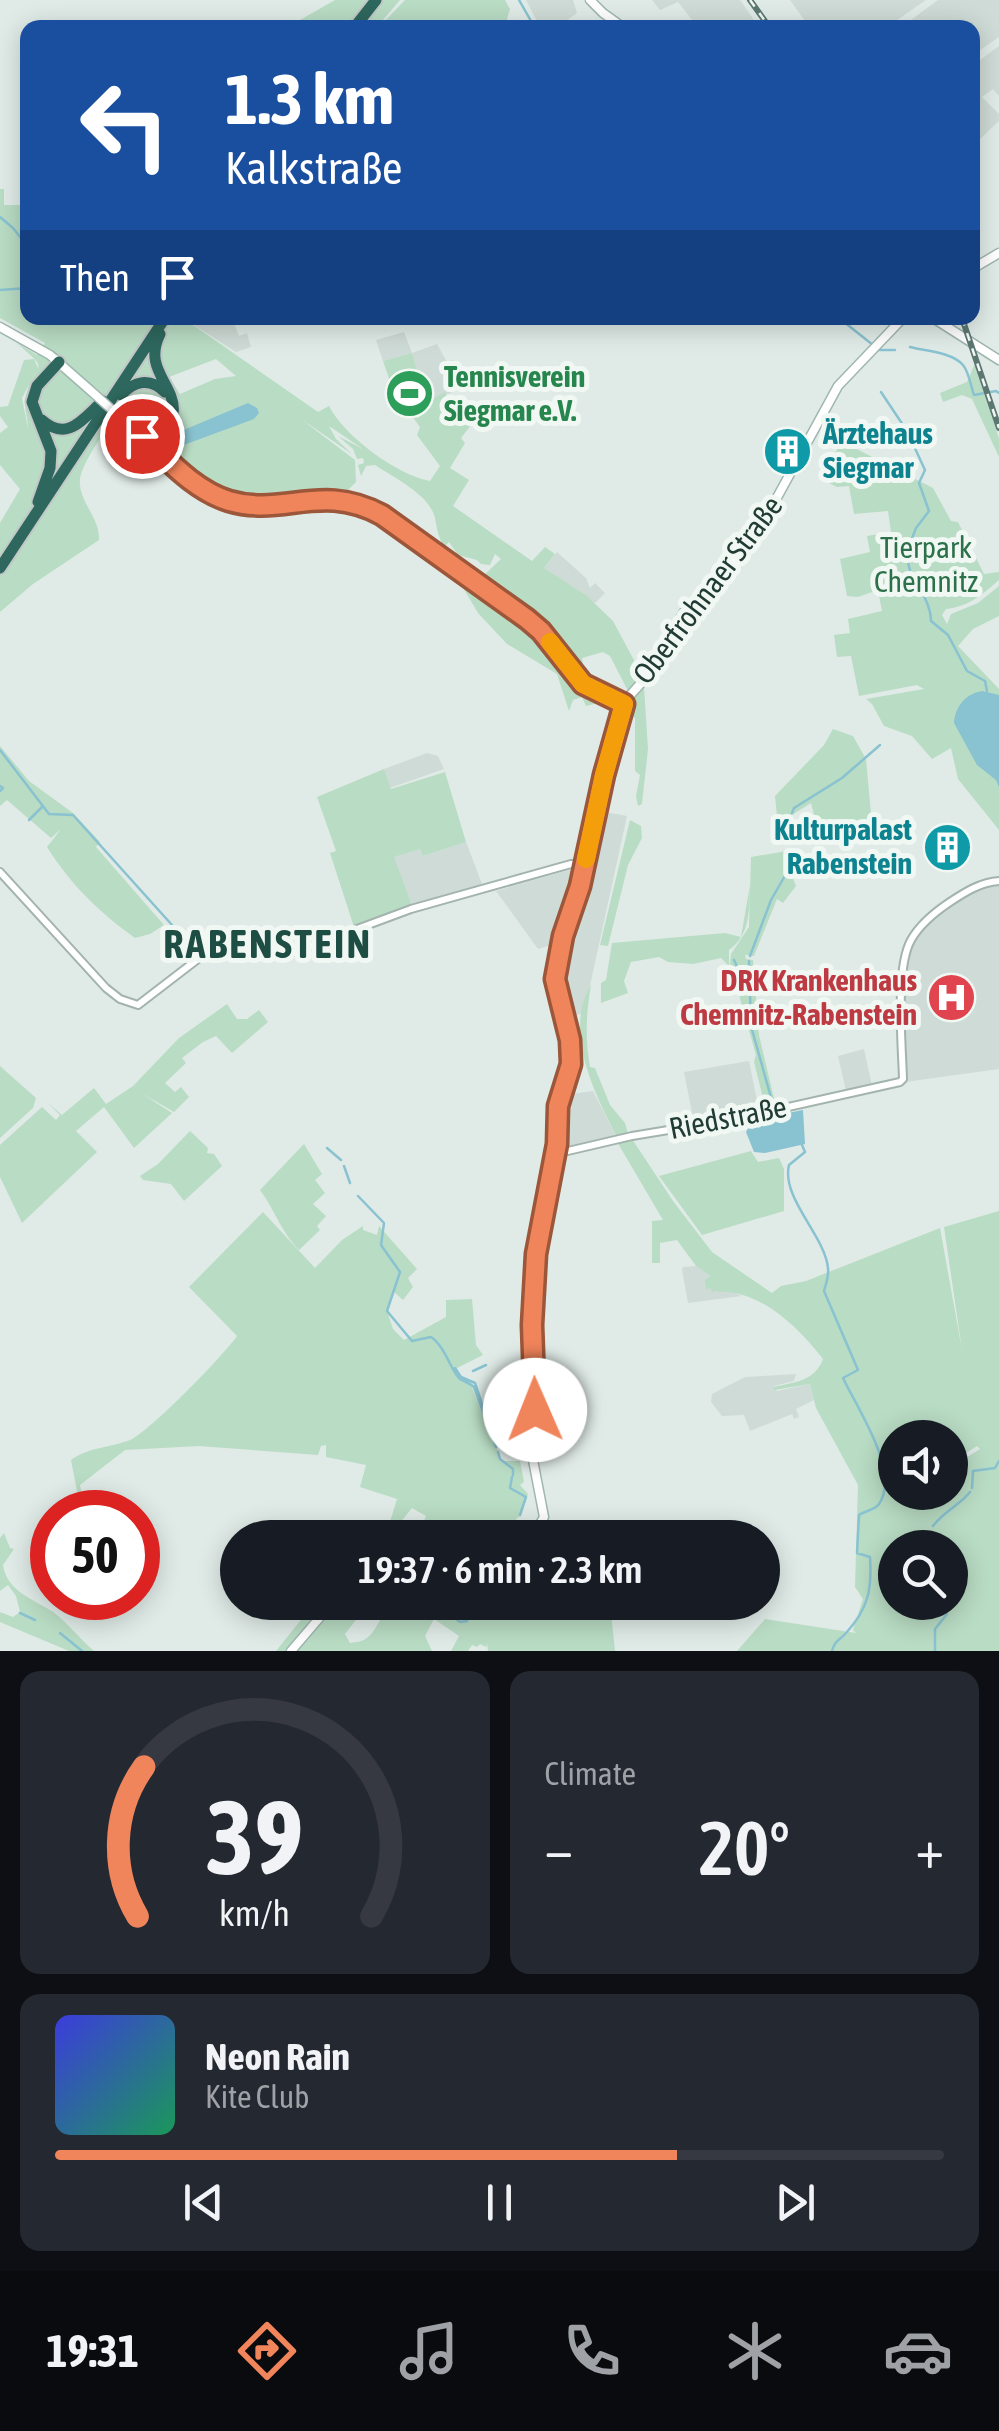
<!DOCTYPE html>
<html lang="en">
<head>
<meta charset="utf-8">
<style>
  body { margin:0; font-family:"Asap Condensed",sans-serif; background:#242831; color:#f1f3f6; height:100vh; display:flex; flex-direction:column; font-size:38px; white-space:nowrap }
  * { box-sizing:border-box; margin:0 }
  p { font-size:32px; color:#9ea1a6 }
  .icon { flex:none; width:55px; height:55px; fill:none; stroke:currentColor; stroke-width:2; stroke-linecap:round; stroke-linejoin:round }
  .map { position:relative; height:1651px; overflow:hidden }
  .panel { display:flex; flex-direction:column; gap:20px; padding:20px; background:#0d0f14; flex:1 }
  .panel>* { flex:none }
  .banner { position:absolute; left:20px; top:20px; width:960px; height:305px; border-radius:20px; box-shadow:0 5px 25px #0003; background:#1a4fa0; color:#fff; overflow:hidden }
  .fabs { position:absolute; left:878px; top:1420px; display:grid; gap:20px }
  .fabs a { display:grid; place-items:center; width:90px; height:90px; border-radius:50%; background:#171b24; box-shadow:0 5px 25px #0003; font-size:50px }
  .speed { position:absolute; left:30px; top:1490px; display:flex; gap:20px; font-size:50px; font-weight:700; text-align:center }
  .speed>* { display:grid; place-content:center; width:130px; height:130px; border-radius:50%; background:#171b24; box-shadow:0 5px 25px #0003; line-height:1 }
  .speed .limit { border:15px solid #d22; background:#fff; color:#111 }
  .pin { position:absolute; display:grid; place-items:center; width:85px; height:85px; color:#fff; margin:-42px; border:5px solid #fff; border-radius:50%; box-shadow:0 2px 10px #0007 }
  .me { position:absolute; width:110px; margin:-55px; rotate:359deg; stroke-linejoin:round; filter:drop-shadow(0 0 8px #0008) }
  .turn { display:flex; align-items:center; gap:35px; height:210px; padding:0 40px; font-size:45px }
  .turn .icon { width:130px; height:130px; stroke-width:2.5 }
  .turn b { display:block; font-size:70px; line-height:85px }
  .then { display:flex; align-items:center; height:95px; padding:0 40px; background:#0003; gap:20px; font-size:38px }
  .big { font-size:75px; font-weight:600; line-height:1.1 }
  .panel .tile { flex:1; display:flex; flex-direction:column; justify-content:center; gap:15px; min-width:0; padding:0 35px; border-radius:20px; background:#242831 }
  .panel .dial { align-items:center; gap:0 }
  .dial svg { height:260px; overflow:visible; fill:none; stroke:#363941; stroke-width:7; stroke-linecap:round; text-anchor:middle }
  .dial text { fill:#f1f3f6; stroke:none }
  .song { display:flex; align-items:center; gap:30px }
  .cover { width:120px; height:120px; border-radius:15px; background:linear-gradient(135deg,hsl(240 70% 55%),hsl(150 70% 35%)) }
  .played { height:10px; border-radius:5px; background:linear-gradient(90deg,#f0845a 70%,#363941 70%) }
  .keys { display:flex; justify-content:space-around; direction:ltr }
  .heat { display:flex; justify-content:space-between; align-items:center; font-size:55px; direction:ltr }
  .panel .tiles { flex:1; display:grid; gap:20px; grid-template-columns:1fr 1fr }
  .tile:last-child { grid-column:span 2 }
  .trip { position:absolute; left:220px; top:1520px; width:560px; height:100px; border-radius:50px; background:#171b24; box-shadow:0 5px 25px #0003; font-weight:600; line-height:100px; text-align:center }
  .dock { display:flex; height:160px; justify-content:space-around; align-items:center; background:#090b0e; color:#9ea1a6 }
  .dock .icon { width:70px; height:70px }
  .dock .on { color:#f0845a }
  .dock b { font-size:45px; color:#f1f3f6 }
  .map>svg:first-child { display:block }
  .built { fill:#cfdbd6 }
  .green { fill:#b9dcc4; fill-rule:evenodd }
  .water { fill:#89c2d0 }
  .lines { fill:none; stroke-linecap:round; stroke-linejoin:round }
  .stream { stroke:#89c2d0; stroke-width:2.5 }
  .tertiary-casing { stroke:#a3b3ae; stroke-width:10 }
  .secondary-casing { stroke:#9fb7af; stroke-width:11 }
  .motorway-casing { stroke:#c1c8c6; stroke-width:15 }
  .tertiary { stroke:#fff; stroke-width:6 }
  .secondary { stroke:#fff; stroke-width:8 }
  .motorway { stroke:#2e675d; stroke-width:11 }
  .rail-casing { stroke:#5c7771; stroke-width:6 }
  .rail { stroke:#f1f8f4; stroke-width:2.5; stroke-dasharray:8; stroke-linecap:butt }
  .secondary-bridge-casing { stroke:#9fb7af; stroke-width:11; stroke-linecap:butt }
  .secondary-bridge { stroke:#fff; stroke-width:8 }
  .route-casing { stroke:#9c563a; stroke-width:25 }
  .route { stroke:#f0845a; stroke-width:18 }
  .slow { stroke:#f59e0b; stroke-width:18 }
  .labels { text-anchor:middle; stroke-width:10; stroke-linejoin:round; paint-order:stroke }
  .leisure-label { font-size:30px; font-weight:bold; fill:#27864d; stroke:#f1f8f4; text-anchor:start }
  .culture-label { font-size:30px; font-weight:bold; fill:#0d838f; stroke:#f1f8f4; text-anchor:start }
  .park-label { font-size:30px; fill:#2c714a; stroke:#f1f8f4 }
  .street-label { font-size:30px; fill:#213b35; stroke:#f1f8f4 }
  .health-label { font-size:30px; font-weight:bold; fill:#be3a42; stroke:#f1f8f4; text-anchor:end }
  .district-label { font-size:40px; font-weight:bold; letter-spacing:2.5px; fill:#1e4d43; stroke:#f1f8f4 }
</style>
</head>
<body>
<div class="map">
<svg width="999" height="1651" viewBox="0 0 999 1651">
  <rect width="100%" height="100%" fill="#e0ebe7"/>
  <path class="built" d="M526,0H573L577,13L558,27H540Z
    M652,0H740L759,27H694L696,25L678,2L660,10Z
    M790,0H926L887,27L810,28Z
    M938,0H999V37L973,55L972,28H900Z
    M999,46V96L993,89L982,97L999,114V121L980,139L973,128L972,66Z
    M183,318H227L234,323L239,336L247,333L251,347L236,352Z
    M404,332L412,353L437,344L447,362L452,360L466,382L458,390L426,402L412,353L383,361L376,340Z
    M557,552L586,578L590,588L595,583L605,593L595,603L544,568Z
    M427,753L438,756L444,769L390,788L384,769Z
    M600,811L627,816L584,1013L567,1017L559,989V972L569,929L586,883Z
    M466,842L482,884L412,906L393,857L420,849L423,856Z
    M573,869L578,870L559,921L555,944L538,949L496,891Z
    M999,886V1069L905,1082L903,1022L909,948L922,927L938,913L983,887Z
    M864,1049L872,1086L846,1091L838,1056Z
    M749,1061L759,1111L694,1123L684,1072Z
    M593,1091L616,1136L563,1147L561,1107L565,1095Z
    M696,1266L712,1276L713,1292L728,1290L742,1296L688,1303L682,1270L683,1267Z
    M796,1374L794,1381L774,1386L777,1391L810,1384L814,1400L796,1409L799,1417L794,1419L792,1414L750,1431L744,1415L722,1416L711,1402L712,1394L745,1377Z"/>
  <path class="green" d="M335,0H400L377,27L286,28Z
    M405,0H505L510,9L507,19L512,27H379Z
    M0,189H4V205H27L28,318H183L318,412L329,406C344,436 397,475 430,481L440,466L417,435L420,427L393,390L383,361L412,353L426,402L445,392L453,417L460,425L472,416L475,420L461,438L465,443L450,468L469,480L453,506L532,561L545,547L555,554L544,568L587,596L613,621L643,677L628,691L610,656L603,652L582,658L586,685L555,646L464,570L471,566L483,576L501,559L495,554L490,565L481,564L477,560L458,555L449,542L444,547C438,536 437,529 435,518C430,495 393,477 375,465L366,466L361,476L358,465L364,463L363,458L357,459L353,449L338,436L363,449L329,426L336,439L352,454L301,419L355,460L356,482L346,492L290,497L283,493C278,494 274,498 270,499C237,511 191,480 173,455L156,464L116,432L104,431C97,445 78,469 80,485C82,505 100,519 99,540L33,584L0,612V523L20,489L0,465V433L8,427L0,416V407L8,406L24,360L34,359L38,368L22,398L28,429C28,418 23,406 26,395C37,357 51,374 17,343L37,355L45,343L0,318ZM216,359L236,376L215,379L180,394L169,377Z
    M976,361L999,439V457L972,399L962,395L943,402L940,393L967,382Z
    M841,441L933,488L951,521L958,522L984,574L999,572V580C983,594 968,607 946,609L942,615L947,624L951,614L978,603L999,586V616L973,629L958,646L999,689V830L958,779L951,748L932,759L912,736L884,726L872,704L866,699L924,689L917,685L859,696L851,656L837,657L834,635L850,633L848,619L882,611L878,590L858,597L847,596L840,559L870,552L867,536L891,532L888,511L854,514L849,486L837,487L823,480Z
    M460,576L540,632L580,687L602,702L586,706L582,697L573,700L569,711L557,674L507,644L478,613L459,581Z
    M644,687L648,749L642,804L638,806L636,796L640,775L635,771V718L628,712L620,725L627,704Z
    M833,729L853,736L866,759L873,835L830,843L827,826L817,827L811,803L792,815L777,816L775,796L824,745Z
    M0,746L29,781L73,813L100,842L96,847L164,925L150,934L135,938C99,912 71,885 47,847L61,829L51,838L7,800L0,806Z
    M384,769L391,789L445,772L466,842L423,856L420,849L394,857L412,906L354,927L330,853L336,851L317,797Z
    M630,820L641,826L642,838L628,865L608,946L600,945Z
    M793,850L792,876L796,886L783,903L777,899L754,956L745,955L746,959L753,960L759,1035L776,1107L769,1109L764,1102L754,1062L756,1055L730,963L731,954L749,927L751,857Z
    M750,885C749,910 751,934 729,950V966L721,958L693,964L668,962L659,957L631,962L624,981L628,993L601,1003V983L606,980L612,943L725,933L741,937Z
    M591,985C586,1014 585,1039 590,1067L595,1068L610,1105L625,1123L628,1134L617,1137C595,1095 563,1031 591,985Z
    M227,1004L237,1019H247L259,1010L268,1022L232,1053L216,1036L203,1042L182,1058L186,1063L165,1083L175,1092L181,1087L189,1097L174,1112L141,1093L172,1113L134,1148L104,1107L76,1131L97,1152L22,1223L0,1177V1145L42,1107L56,1120L60,1115L47,1102L62,1115L94,1088L106,1104L133,1086L179,1038Z
    M0,1066L36,1098L33,1108L0,1138Z
    M190,1131L208,1148L207,1153L214,1154L222,1166L184,1201L171,1184L143,1180L140,1176L158,1164Z
    M632,1139L673,1201L712,1252L772,1293L781,1286L806,1281L940,1228L962,1350L944,1227L999,1211V1651H737L765,1619L856,1633L853,1630L863,1599L855,1587L858,1485L816,1408L810,1384L774,1390V1387C795,1382 815,1381 823,1359C797,1326 758,1287 712,1292L711,1288L706,1289L705,1280L711,1276L696,1266L677,1240L660,1243V1263H652V1221L663,1220L616,1140ZM895,1438H950V1463L977,1446L980,1449L950,1468V1492L928,1493L922,1508L919,1501L922,1493L895,1492ZM895,1548H950V1602H895Z
    M304,1144L322,1174L315,1180L325,1193L313,1204L326,1216L317,1226L320,1230L299,1250C280,1230 276,1212 260,1190Z
    M751,1151L758,1162L779,1158L784,1169V1211L702,1235L659,1176Z
    M263,1212L315,1268L342,1240L363,1226V1230L377,1235L379,1226L417,1269L408,1278L413,1287L403,1300L394,1292L387,1311L393,1329L404,1340L446,1317V1300L472,1299L476,1345L483,1355L457,1368L460,1379L471,1385L502,1461H520L524,1482L520,1485L528,1494L521,1515L510,1525L506,1522L468,1537H433V1528L424,1521L426,1516L412,1508L395,1529L389,1525L397,1499L360,1487L366,1465L326,1457V1445L321,1446L318,1455L199,1446L125,1450L80,1485L85,1512H81L71,1460C89,1447 109,1448 130,1440C148,1433 224,1355 237,1336L189,1287Z
    M4,1533L10,1548L14,1549L3,1565C7,1592 34,1599 53,1612C68,1623 80,1639 94,1651H69L0,1622V1612L13,1617L20,1612L16,1596L8,1585L0,1591V1538Z
    M322,1602L339,1603L347,1608L354,1603H364L359,1616L345,1634L350,1643C356,1642 362,1642 367,1638C386,1622 376,1603 412,1603L411,1605L426,1614L422,1603H610L615,1651H488L487,1644L486,1647L480,1644L477,1647L472,1645L468,1651H451L459,1636L434,1619L425,1636L432,1651H276L300,1621Z"/>
  <path class="water" d="M248,403L257,408L259,413L254,419L181,446L176,441L179,432Z
    M982,691L999,695V787L996,780L977,765L954,723C955,707 965,694 982,691Z
    M803,1110L805,1144L765,1153L754,1152L746,1132L753,1120Z"/>
  <g class="lines">
    <path class="stream" d="M519,0L535,28
      M0,217L13,228L28,247
      M0,290L28,288
      M839,318L873,345
      M910,347C925,351 952,352 963,365C969,372 971,387 974,395L996,391L999,393
      M879,350H895
      M881,392L907,431L925,470L919,483L929,511L916,528L906,554L913,583C922,587 931,609 931,621L948,635L967,671L985,681L987,691
      M0,750L49,814L73,815L181,935
      M0,786L3,788L0,791
      M792,813L794,808L842,778L880,745
      M29,820L42,807
      M189,943L197,954
      M750,956L771,900L786,874L790,851
      M734,960L741,975
      M749,961L751,1026L772,1101
      M742,980L744,981
      M802,1145L805,1152L789,1165C781,1198 825,1236 828,1268C829,1277 826,1283 824,1291L858,1370L843,1378C857,1408 901,1472 879,1504C875,1510 865,1511 859,1515L857,1553L870,1557C872,1588 869,1608 846,1633C839,1641 835,1640 832,1651
      M327,1148L341,1160
      M344,1166L350,1183
      M358,1196L384,1223L381,1245L400,1272L387,1311L412,1341L431,1337C445,1346 452,1373 460,1379C465,1382 470,1383 474,1387L496,1447
      M455,1368L461,1377L475,1383L490,1428
      M473,1371L486,1365
      M498,1452L500,1459L513,1469V1475
      M512,1477L510,1488L526,1497L520,1515
      M972,1488L973,1471L995,1468L999,1461
      M933,1526C944,1511 960,1505 970,1492
      M925,1539L932,1548
      M443,1602L448,1613L460,1622L467,1621
      M943,1602L944,1606
      M20,1613L35,1620
      M469,1619L479,1609V1602
      M60,1633L82,1651
      M935,1651V1629L947,1614L945,1608"/>
    <defs>
      <path id="tertiary" d="M0,872L106,988L120,999L138,1005L207,952H295L411,909L571,864H585
        M555,1154L632,1136L735,1119L900,1082L903,1079C902,1045 895,969 911,940C920,924 935,912 950,902C965,892 981,882 999,881"/>
      <path id="secondary" d="M590,0L603,13L624,28
        M972,269L999,253
        M933,318L999,360
        M0,327L50,355L91,391
        M119,416L156,450
        M167,459L196,484L230,501L264,505L322,498L373,511L527,619L541,631L583,684L624,703
        M532,1538L544,1517L533,1460L532,1325L536,1254L557,1144L558,1106L571,1064L570,1040L555,979L563,935L583,876L619,713L625,701L650,673L684,612L733,564L762,525L838,386L903,318
        M291,1651L333,1602"/>
      <path id="motorway" d="M354,28L376,0
        M121,395C134,381 150,377 165,392
        M42,420C68,443 83,418 103,401
        M163,436L162,448L170,461
        M153,447C206,393 136,382 160,334
        M38,502L50,468L51,451L32,402L37,386L59,362
        M0,568L165,318"/>
    </defs>
    <use href="#tertiary" class="tertiary-casing"/>
    <use href="#secondary" class="secondary-casing"/>
    <use href="#motorway" class="motorway-casing"/>
    <use href="#tertiary" class="tertiary"/>
    <use href="#secondary" class="secondary"/>
    <use href="#motorway" class="motorway"/>
    <defs>
      <path id="rail" d="M750,0L770,28
        M962,318L999,428"/>
    </defs>
    <use href="#rail" class="rail-casing"/>
    <use href="#rail" class="rail"/>
    <defs>
      <path id="secondary-bridge" d="M91,391L119,416"/>
    </defs>
    <use href="#secondary-bridge" class="secondary-bridge-casing"/>
    <use href="#secondary-bridge" class="secondary-bridge"/>
  </g>
  <g class="lines">
    <defs>
      <path id="route" d="M142,436C168,460 194,490 229,501C284,517 321,482 382,515L527,619L541,631L583,684L624,704L604,775L580,886L563,936L555,979L570,1040L571,1064L558,1106L557,1144L536,1254L532,1325L535,1410"/>
    </defs>
    <use href="#route" class="route-casing"/>
    <use href="#route" class="route"/>
    <path class="slow" d="M550,642L583,684L624,704L604,775L586,859"/>
  </g>
  <defs>
    <symbol id="stadium-disc" viewBox="-11 -11 22 22"><circle r="9.5" fill="#2e9e5b" stroke="#f1f8f4"/><path d="M0-5a6.5 5 0 1 0 0 10a6.5 5 0 1 0 0-10ZM-3.5-1.8h7v3.6h-7Z" fill="#fff"/></symbol>
    <symbol id="building-disc" viewBox="-11 -11 22 22"><circle r="9.5" fill="#0f9aa8" stroke="#f1f8f4"/><path d="M-4-6H4V6H1V3H-1V6H-4ZM-2.5-4.3h1.7v1.8h-1.7ZM.8-4.3h1.7v1.8H.8ZM-2.5-1h1.7V.8h-1.7ZM.8-1h1.7V.8H.8Z" fill="#fff"/></symbol>
    <symbol id="hospital-disc" viewBox="-11 -11 22 22"><circle r="9.5" fill="#e0444e" stroke="#f1f8f4"/><path d="M-5-5h3v3.5h4V-5h3V5h-3V1.5h-4V5h-3Z" fill="#fff"/></symbol>
  </defs>
  <g fill-rule="evenodd">
    <use href="#stadium-disc" x="382" y="366" width="55" height="55"/>
    <use href="#building-disc" x="760" y="424" width="55" height="55"/>
    <use href="#building-disc" x="920" y="820" width="55" height="55"/>
    <use href="#hospital-disc" x="924" y="970" width="55" height="55"/>
  </g>
  <g class="labels">
    <g class="leisure-label">
      <text x="444" y="387">Tennisverein<tspan x="444" dy="34">Siegmar e.V.</tspan></text>
    </g>
    <g class="culture-label">
      <text x="823" y="444">Ärztehaus<tspan x="823" dy="34">Siegmar</tspan></text>
      <text x="912" y="840" text-anchor="end">Kulturpalast<tspan x="912" dy="34">Rabenstein</tspan></text>
    </g>
    <g class="park-label">
      <text x="926" y="558">Tierpark<tspan x="926" dy="34">Chemnitz</tspan></text>
    </g>
    <g class="street-label">
      <text transform="translate(708 590) rotate(-53)" y="10">Oberfrohnaer Straße</text>
      <text transform="translate(728 1118) rotate(-11)" y="10">Riedstraße</text>
    </g>
    <g class="health-label">
      <text x="917" y="991">DRK Krankenhaus<tspan x="917" dy="34">Chemnitz-Rabenstein</tspan></text>
    </g>
    <g class="district-label">
      <text x="268" y="958">RABENSTEIN</text>
    </g>
  </g>
</svg>
<div class="fabs">
<a><svg class="icon" aria-label="sound" viewBox="0 0 24 24"><path d="M4 9h4l5-4v14l-5-4H4zM17 9q2 3 0 6"/></svg></a>
<a><svg class="icon" aria-label="search" viewBox="0 0 24 24"><circle cx="10" cy="10" r="6"/><path d="M15 15l6 6"/></svg></a>
</div>
<div class="speed"><div class="limit">50</div></div>
<div class="pin" style="left:142px;top:436px;background:#d93025"><svg class="icon" aria-label="arrive" viewBox="0 0 24 24"><path d="M6 21V4h12l-3 4 3 4H6"/></svg></div>
<svg class="me" style="left:535px;top:1410px" viewBox="-20 -20 40 40"><circle r="19" fill="#fff"/><path d="M0-13L10 11 0 6-10 11z" fill="#f0845a"/></svg>
<div class="trip">19:37 · 6 min · 2.3 km</div>
<div class="banner">
<div class="turn"><svg class="icon" aria-label="left" viewBox="0 0 24 24"><path d="M17 20v-9H6M10 6l-5 5 5 5"/></svg><div><b>1.3 km</b>Kalkstraße</div></div>
<div class="then">Then<svg class="icon" aria-label="arrive" viewBox="0 0 24 24"><path d="M6 21V4h12l-3 4 3 4H6"/></svg></div>
</div>
</div>
<section class="panel">
<div class="tiles">
<div class="tile dial"><svg viewBox="0 0 100 80">
<path d="M14 69A42 42 0 1 1 86 69"/>
<path d="M14 69A42 42 0 0 1 16 23" stroke="#f0845a"/>
<text x="50" y="56" font-size="32" font-weight="700">39</text>
<text x="50" y="72" font-size="11">km/h</text>
</svg></div>
<div class="tile"><p>Climate</p>
<div class="heat"><a>−</a><b class="big">20°</b><a>+</a></div>
</div>
<div class="tile">
<div class="song"><i class="cover"></i><div><b>Neon Rain</b><p>Kite Club</p></div></div>
<div class="played"></div>
<div class="keys"><svg class="icon" aria-label="previous" viewBox="0 0 24 24"><path d="M18 5L8 12l10 7zM5 5v14"/></svg><svg class="icon" aria-label="pause" viewBox="0 0 24 24"><path d="M8 5v14M16 5v14"/></svg><svg class="icon" aria-label="next" viewBox="0 0 24 24"><path d="M6 5l10 7-10 7zM19 5v14"/></svg></div>
</div>
</div>
</section>
<nav class="dock">
<b>19:31</b>
<svg class="icon on" aria-label="directions" viewBox="0 0 24 24"><path d="M12 3l9 9-9 9-9-9zM9 14v-3h6M13 9l2 2-2 2"/></svg>
<svg class="icon" aria-label="music" viewBox="0 0 24 24"><path d="M9 18V5l10-2v13"/><circle cx="6" cy="18" r="3"/><circle cx="16" cy="16" r="3"/></svg>
<svg class="icon" aria-label="phone" viewBox="0 0 24 24"><path d="M5 4h4l2 5-3 2q2 4 5 5l2-3 5 2v4C11 20 4 13 5 4z"/></svg>
<svg class="icon" aria-label="climate" viewBox="0 0 24 24"><path d="M12 3v18M4 7l16 10M4 17L20 7"/></svg>
<svg class="icon" aria-label="car" viewBox="0 0 24 24"><path d="M5 17H2v-5l4-1 3-4h7l3 4 3 1v5h-3M9 17h6M6 11h13"/><circle cx="7" cy="17" r="2"/><circle cx="17" cy="17" r="2"/></svg>
</nav>
</body>
</html>
